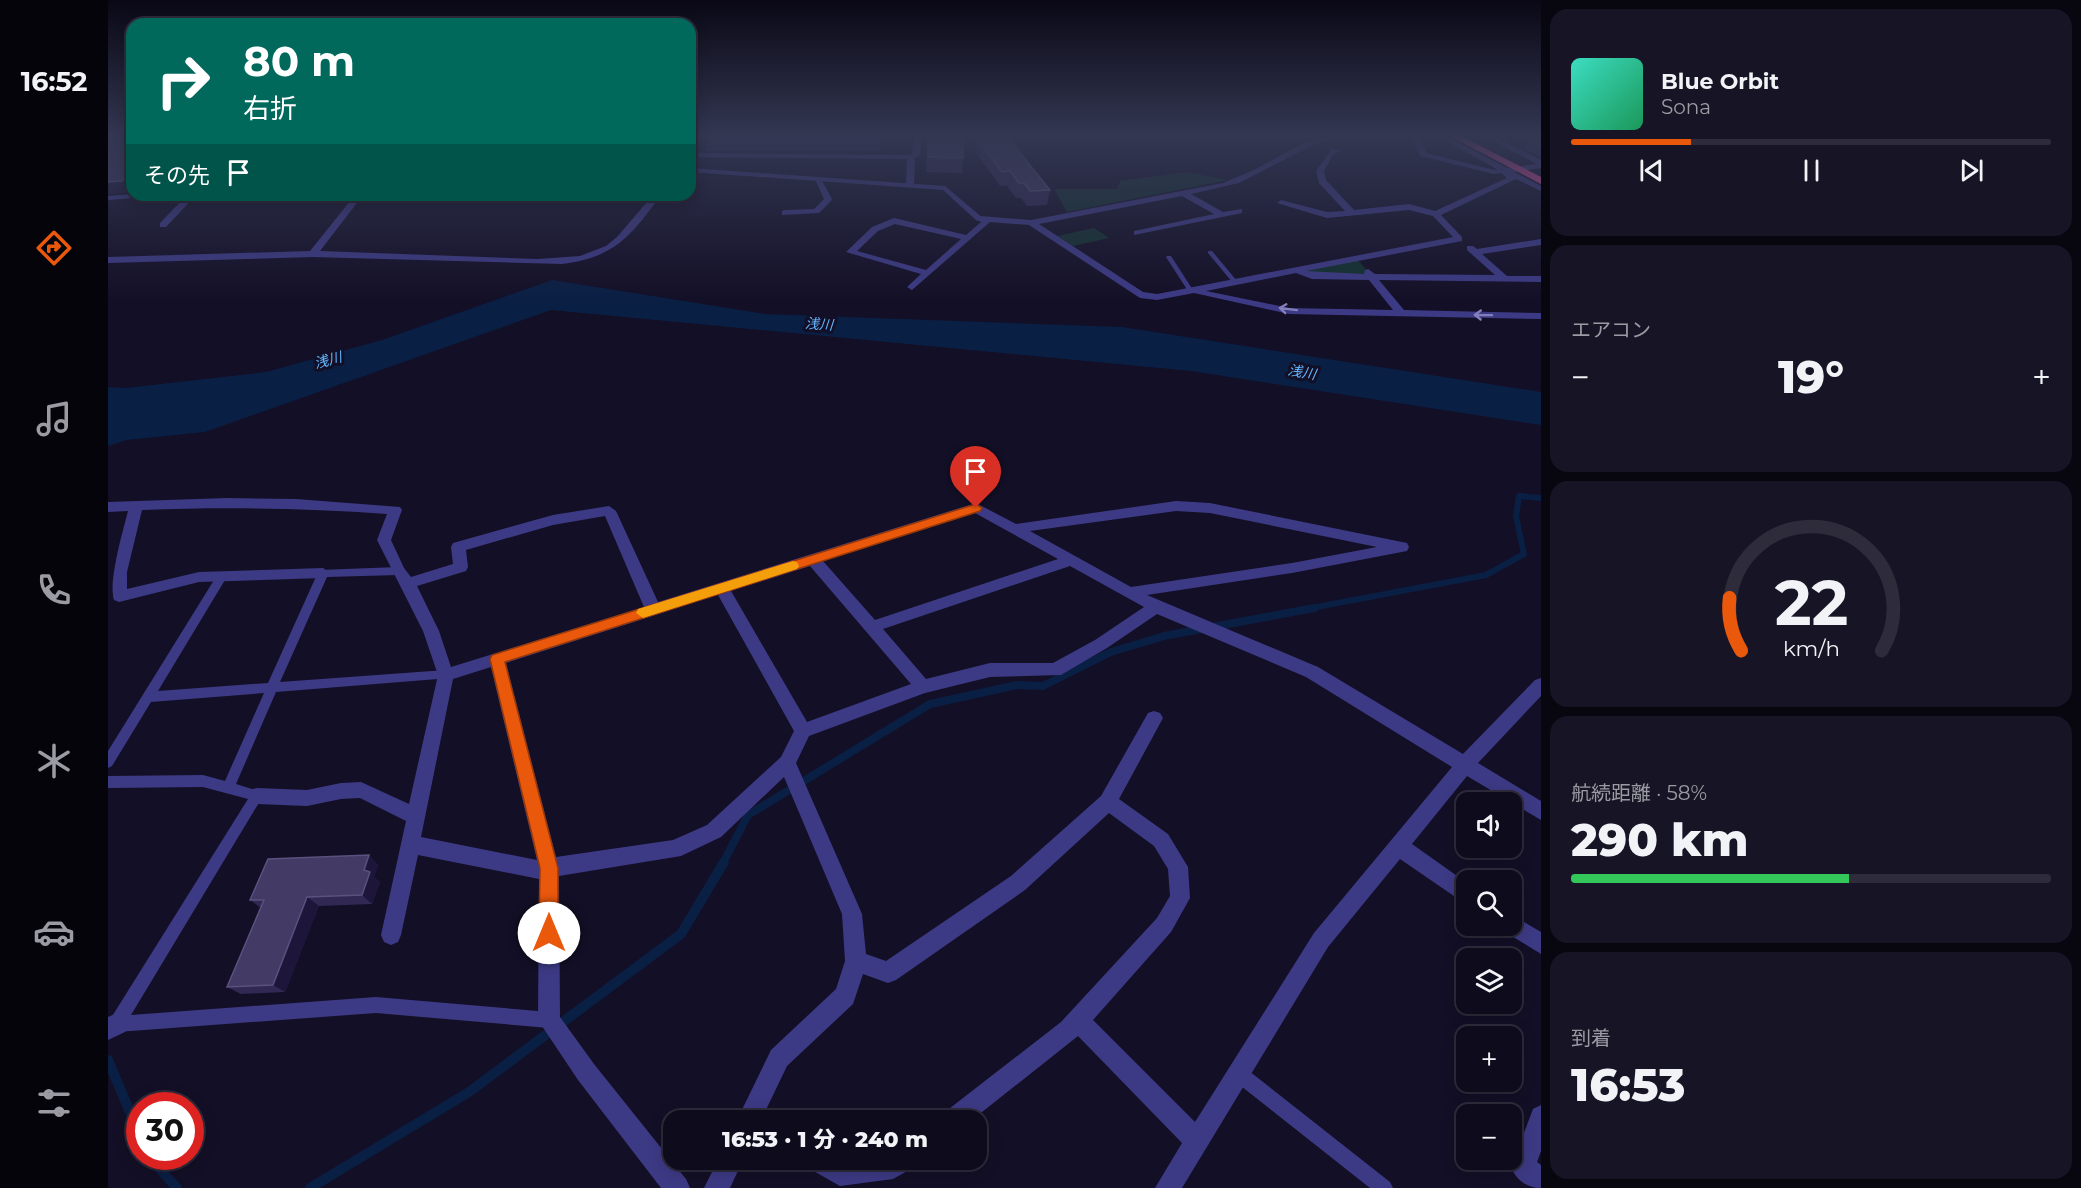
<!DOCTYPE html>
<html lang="ja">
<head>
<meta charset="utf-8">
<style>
  body { margin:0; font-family:Montserrat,"Noto Sans JP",sans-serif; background:#171425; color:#f1f3f6; height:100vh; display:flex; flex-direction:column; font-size:22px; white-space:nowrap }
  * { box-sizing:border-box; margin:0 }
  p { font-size:20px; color:#9b9ba3 }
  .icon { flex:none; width:33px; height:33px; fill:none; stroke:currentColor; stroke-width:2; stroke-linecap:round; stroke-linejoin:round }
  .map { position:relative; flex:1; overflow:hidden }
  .side { display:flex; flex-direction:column; gap:9px; padding:9px; background:#08060f; width:540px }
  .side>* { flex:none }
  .hud { position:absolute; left:18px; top:18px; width:570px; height:183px; border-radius:18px; box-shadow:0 3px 15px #0003,0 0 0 2px #2e2b3b; background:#00695c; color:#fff; overflow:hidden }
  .tools { position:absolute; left:1348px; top:792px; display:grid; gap:12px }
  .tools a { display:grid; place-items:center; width:66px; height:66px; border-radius:12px; background:#0e0b1c; box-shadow:0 3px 15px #0003,0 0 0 2px #2e2b3b; font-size:30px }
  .speed { position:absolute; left:18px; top:1092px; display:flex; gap:12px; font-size:30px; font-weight:700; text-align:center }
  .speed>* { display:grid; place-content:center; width:78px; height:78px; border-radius:50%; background:#0e0b1c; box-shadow:0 3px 15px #0003,0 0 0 2px #2e2b3b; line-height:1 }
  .speed .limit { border:9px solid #d22; background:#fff; color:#111 }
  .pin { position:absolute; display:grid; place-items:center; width:51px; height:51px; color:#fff; margin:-62px -26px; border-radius:50% 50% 50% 0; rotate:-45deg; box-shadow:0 0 6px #0007 }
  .pin .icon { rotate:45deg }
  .me { position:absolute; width:66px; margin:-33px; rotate:0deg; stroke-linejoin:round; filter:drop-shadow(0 0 4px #0008) }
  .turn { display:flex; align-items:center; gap:21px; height:126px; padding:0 18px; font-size:27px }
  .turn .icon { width:78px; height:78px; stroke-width:2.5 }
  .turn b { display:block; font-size:42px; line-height:51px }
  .then { display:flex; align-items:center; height:57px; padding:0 18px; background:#0003; gap:12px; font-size:22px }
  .big { font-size:45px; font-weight:800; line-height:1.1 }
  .side .widget { flex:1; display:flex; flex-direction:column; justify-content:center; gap:9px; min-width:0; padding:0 21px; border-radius:18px; background:#171425 }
  .side .dial { align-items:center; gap:0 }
  .dial svg { height:156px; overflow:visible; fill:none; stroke:#2e2b3b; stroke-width:7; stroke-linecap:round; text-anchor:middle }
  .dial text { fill:#f1f3f6; stroke:none }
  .song { display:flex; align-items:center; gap:18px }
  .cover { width:72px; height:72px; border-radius:9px; background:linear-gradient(135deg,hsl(170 70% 55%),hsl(150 70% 35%)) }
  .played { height:6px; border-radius:3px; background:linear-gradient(90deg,#ea580c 25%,#2e2b3b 25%) }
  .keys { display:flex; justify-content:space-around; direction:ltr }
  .heat { display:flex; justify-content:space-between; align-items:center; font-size:33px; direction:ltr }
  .charge { height:9px; border-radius:4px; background:linear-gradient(90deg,#34c759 58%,#2e2b3b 0) }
  .trip { position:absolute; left:555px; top:1110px; width:324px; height:60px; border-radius:18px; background:#0e0b1c; box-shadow:0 3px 15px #0003,0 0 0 2px #2e2b3b; font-weight:800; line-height:60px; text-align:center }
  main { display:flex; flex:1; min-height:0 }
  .menu { display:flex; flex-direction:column; width:108px; justify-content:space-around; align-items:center; background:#06040b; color:#9b9ba3 }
  .menu .icon { width:42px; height:42px }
  .menu .current { color:#ea580c }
  .menu b { font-size:27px; color:#f1f3f6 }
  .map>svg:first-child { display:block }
  .green { fill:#12302f }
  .water { fill:#0a1f44 }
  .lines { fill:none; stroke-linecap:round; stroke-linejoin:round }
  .stream-far2 { stroke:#0a1f44; stroke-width:6 }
  .stream-far1 { stroke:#0a1f44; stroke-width:8 }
  .stream { stroke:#0a1f44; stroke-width:10 }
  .service { fill:#3d3a85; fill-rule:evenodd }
  .minor { fill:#3d3a85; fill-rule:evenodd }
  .tertiary { fill:#3d3a85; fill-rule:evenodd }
  .motorway { fill:#ff4fa3; fill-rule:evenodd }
  .wall { fill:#312854 }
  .shaded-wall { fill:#1d163a }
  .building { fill:#433a66; stroke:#5a527e; stroke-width:1.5 }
  .oneway { stroke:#837fbc }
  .route { fill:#ea580c; stroke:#983908; stroke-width:1.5 }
  .slow { fill:#f59e0b }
  .labels { text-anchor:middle; stroke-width:6; stroke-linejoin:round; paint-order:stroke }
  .far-water-label { font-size:14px; font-style:italic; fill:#62b6ff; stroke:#130f26 }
</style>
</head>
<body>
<main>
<nav class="menu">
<b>16:52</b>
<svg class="icon current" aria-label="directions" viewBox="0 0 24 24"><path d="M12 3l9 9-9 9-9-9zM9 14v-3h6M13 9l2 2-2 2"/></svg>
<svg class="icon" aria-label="music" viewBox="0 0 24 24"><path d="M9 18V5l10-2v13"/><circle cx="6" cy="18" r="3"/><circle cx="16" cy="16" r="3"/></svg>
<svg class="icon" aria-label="phone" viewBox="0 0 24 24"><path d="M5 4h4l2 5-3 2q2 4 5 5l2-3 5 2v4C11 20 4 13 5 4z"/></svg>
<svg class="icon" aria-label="climate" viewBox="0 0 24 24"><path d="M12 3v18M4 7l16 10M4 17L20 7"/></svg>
<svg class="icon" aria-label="car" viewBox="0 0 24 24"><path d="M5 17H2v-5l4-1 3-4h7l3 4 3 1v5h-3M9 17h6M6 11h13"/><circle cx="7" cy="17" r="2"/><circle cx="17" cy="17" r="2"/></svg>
<svg class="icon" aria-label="filters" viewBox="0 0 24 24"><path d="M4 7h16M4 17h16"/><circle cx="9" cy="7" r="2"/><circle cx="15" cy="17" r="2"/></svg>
</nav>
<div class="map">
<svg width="1433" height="1188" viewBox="0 0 1433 1188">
  <rect width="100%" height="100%" fill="#130f26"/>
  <path class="green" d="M1079,172L1120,180L959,212L946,189H1009L1012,181Z
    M986,228L1001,238L965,246L949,236Z
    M1248,258L1265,277L1204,276L1187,270Z"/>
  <path class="water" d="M444,280L657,314L1014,327L1433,392V425L1083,371L443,310L97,432L19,440L0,446V387L18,388L158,372L274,340Z"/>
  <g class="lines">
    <path class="stream-far2" d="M1198,609L1378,575L1416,554L1408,516L1411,496L1433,498"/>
    <path class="stream-far1" d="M615,863L640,815L822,704L909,685L935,686L1003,652L1056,636L1206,608"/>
    <path class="stream" d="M0,1060L32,1136
      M40,1156L69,1188
      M202,1188L361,1092L573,934L616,862"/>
    <path class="service" d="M1100,251H1104L1129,281V283H1125L1100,253Z
      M1059,256H1063L1085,290L1084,291H1080L1058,257Z
      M290,567L295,571L290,575L219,577L172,682L338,670L342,672L344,675L342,678L168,692L128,784L154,792L155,796L23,1015L268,997L441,1012L446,1015L449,1020L446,1025L441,1028L268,1013L9,1032L3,1030L1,1024L3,1018L140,799L95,787L0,788V776L95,775L117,781L156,693L43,702L4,766L0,768V751L111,572H119L120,575L50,691L160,683L211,570Z
      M1130,1065L1136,1067L1282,1182L1285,1188H1262L1124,1079L1122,1073L1124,1067Z"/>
    <path class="minor" d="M806,134H814L812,155L807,158L806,185L802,187L798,185L799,159L582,157V153L802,155L804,154Z
      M1230,134H1253L1209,143L1131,183L1083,194L1115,212L1134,209V213L1026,235V231L1106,214L1074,196L931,224L1035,292L1049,294L1345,237L1325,216L1301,210L1219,218L1169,203L1173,200L1219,212L1237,211L1211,183L1208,171L1224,149L1233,151L1226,153L1216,171L1218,180L1246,210L1301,204L1327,211L1399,178L1393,173L1386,174L1312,156L1305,138L1299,134L1311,135L1318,153L1386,170L1389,169L1325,134H1334L1399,168L1429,164L1372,134H1381L1433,160V168L1406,172L1433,186V191L1408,179L1333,215L1354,237V241L1198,271L1256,274L1257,270L1260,269L1267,274L1387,275L1359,250V246H1365L1369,249L1433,239V245L1374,254L1399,276H1433V282L1271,280L1296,310L1433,313V319L1181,314L1086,293L1049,300L1032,298L921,225L882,222L804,290L799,287L813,274L738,252L764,227L786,218L858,235L873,222L868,219L872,216L923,220L1115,183L1146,170L1197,142ZM787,224L853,239L818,270L749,251L770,231ZM1188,273L1204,279L1261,280L1285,310L1181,308L1098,291Z
      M706,177H712L724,199L723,201L711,213L674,215V211L677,210L706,209L716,199Z
      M24,194L43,195L39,197L0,200V196Z
      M79,195H88L58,227H52V223Z
      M119,498L188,499L292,507L294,510L283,540L296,568L303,577L345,564L343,547L345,543L445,515L501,506L508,511L550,602L868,503L908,524L1068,501L1102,503L1294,542L1299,543L1301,547L1299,551L1184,573L1039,595L1210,667L1355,754L1427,680L1433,678V696L1370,763L1433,801V820L1359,776L1304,844L1359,883V905L1292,859L1220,947L1074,1188H1047L1074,1143L970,1036L864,1120H833L837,1112L953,1022L1049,918L1062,896L1060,869L1046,846L1001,813L917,890L788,980L780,983L755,974L745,1004L679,1066L653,1120H629L663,1050L728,989L737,961L734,914L676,777L613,837L573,856L451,876L452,1017L486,1064L578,1179L582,1188H553L470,1080L430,1020L431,879L310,855L293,935L290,942L283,945L276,942L273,935L298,821L252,798L233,799L199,806L149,804L142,802L140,796L142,790L149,788L199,790L233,783L253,782L301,804L330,675L315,631L269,540L279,514C196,508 116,507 34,510L19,572V589L91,572L215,568L222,573L215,578L91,582L11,602L6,600C0,582 15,531 20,511L0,512V502ZM1068,511L1102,513L1269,547L1184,563L1023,587L922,531ZM867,513L950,559L767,620L715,561ZM497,516L536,607L343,667L331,631L309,586L358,571L360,567L358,550L445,525ZM702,566L803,684L699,722L623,591ZM962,566L1036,607L987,640L945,663H882L818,679L775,629ZM610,595L686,731L673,757L599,825L565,840L448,857L398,663ZM1049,614L1198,677L1344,767L1206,933L1087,1122L985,1020L1063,932L1082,898L1080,867L1060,834L1011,799L1055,718L1052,713L1046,711L1040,713L993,796L903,876L778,961L758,954L754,914L688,763L701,736L817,693L882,677L953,675L999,648ZM383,667L429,860L313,837L345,679Z
      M1404,915L1433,932V954L1397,932L1394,926H1404Z
      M9,1013L17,1016L20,1024L17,1032L0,1040V1017Z
      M1433,1105V1151L1429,1162L1433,1165V1188C1419,1188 1408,1180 1403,1167L1425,1109Z
      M610,1160H635L622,1188H596Z
      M699,1160H806L803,1169L785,1179L732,1186L702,1169Z"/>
    <path class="tertiary" d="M582,168L837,186L876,219L869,221L835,190L582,172Z
      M247,195H255L212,251L430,259L472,256L498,246L509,237L545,195H553C522,237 507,257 454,264L205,257L0,263V257L202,251Z"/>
    <path class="motorway" d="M1338,134H1349L1433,177V184Z"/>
  </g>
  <path class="wall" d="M598,134H773L772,151H599Z
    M1389,134H1433V157L1415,148L1420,140L1432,139L1400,142L1388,135Z
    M820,135L855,158L854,173L818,172Z
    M868,137L942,190L939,205L919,206L913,198H908L899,186H892L867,151Z
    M261,855L270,865L266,877L272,882L264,904L211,906L177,992L133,994L119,987L153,908L142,900Z"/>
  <path class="shaded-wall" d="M0,134H13L17,141L0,143Z
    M1405,134H1433V138L1400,142Z
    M24,167V188L21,192L0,194V182Z
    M261,855L270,865L266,877L272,882L264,904L254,895L256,870Z
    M199,897L211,906L177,992L165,985Z"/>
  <path class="building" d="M12,134H24V167L14,181L0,182V139L14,137Z
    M820,135L854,136L855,158L820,157Z
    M868,137L900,138L942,190L922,191L916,183H911L902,171L894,172Z
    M1433,138V146L1420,140Z
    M261,855L256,870L262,872L254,895L199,897L165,985L119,987L156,900H142L160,859Z"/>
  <defs><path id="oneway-shaft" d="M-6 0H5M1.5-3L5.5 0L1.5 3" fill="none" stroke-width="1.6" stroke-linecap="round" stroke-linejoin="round" transform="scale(1.5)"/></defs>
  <g class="oneway">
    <use href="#oneway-shaft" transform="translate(1180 309) rotate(-173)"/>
    <use href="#oneway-shaft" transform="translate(1375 315) rotate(-179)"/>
  </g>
  <linearGradient id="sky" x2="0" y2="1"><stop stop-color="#0a0815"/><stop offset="0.45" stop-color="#333752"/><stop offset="1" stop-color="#333752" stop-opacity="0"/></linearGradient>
  <rect width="1433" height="301" fill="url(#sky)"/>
  <path class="route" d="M868,504L874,508L872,511L397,662L450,868V933L448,940L441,943L434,940L431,933L432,868L382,659L384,655Z"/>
  <path class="slow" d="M685,561L689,562L691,566L689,569L535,618L528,613L530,609Z"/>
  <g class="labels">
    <g class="far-water-label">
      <text transform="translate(711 324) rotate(4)" y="5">浅川</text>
      <text transform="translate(220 360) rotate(-15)" y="5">浅川</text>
      <text transform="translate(1194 372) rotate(10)" y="5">浅川</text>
    </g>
  </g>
</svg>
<div class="tools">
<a><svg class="icon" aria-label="sound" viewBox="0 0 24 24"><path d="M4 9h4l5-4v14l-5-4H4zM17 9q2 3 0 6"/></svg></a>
<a><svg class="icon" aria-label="search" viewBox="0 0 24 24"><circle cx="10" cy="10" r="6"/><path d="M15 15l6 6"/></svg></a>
<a><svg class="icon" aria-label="layers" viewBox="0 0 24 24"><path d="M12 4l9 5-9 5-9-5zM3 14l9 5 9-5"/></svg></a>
<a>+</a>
<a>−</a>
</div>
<div class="speed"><div class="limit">30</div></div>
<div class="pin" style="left:868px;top:508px;background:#d93025"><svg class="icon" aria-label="arrive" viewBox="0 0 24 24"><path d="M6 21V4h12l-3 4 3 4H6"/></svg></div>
<svg class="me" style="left:441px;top:933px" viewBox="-20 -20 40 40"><circle r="19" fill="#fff"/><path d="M0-13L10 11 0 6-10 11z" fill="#ea580c"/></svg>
<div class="trip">16:53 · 1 分 · 240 m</div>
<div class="hud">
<div class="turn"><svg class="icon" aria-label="right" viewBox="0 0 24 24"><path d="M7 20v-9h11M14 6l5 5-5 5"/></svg><div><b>80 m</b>右折</div></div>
<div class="then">その先<svg class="icon" aria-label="arrive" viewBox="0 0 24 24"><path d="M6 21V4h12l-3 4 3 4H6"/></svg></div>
</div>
</div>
<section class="side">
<div class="widget">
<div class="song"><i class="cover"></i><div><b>Blue Orbit</b><p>Sona</p></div></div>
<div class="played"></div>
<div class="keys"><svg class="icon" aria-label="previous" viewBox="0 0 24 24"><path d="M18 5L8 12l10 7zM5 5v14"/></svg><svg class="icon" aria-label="pause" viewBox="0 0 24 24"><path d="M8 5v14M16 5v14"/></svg><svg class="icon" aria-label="next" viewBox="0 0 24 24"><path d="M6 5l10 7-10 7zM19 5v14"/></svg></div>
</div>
<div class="widget"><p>エアコン</p>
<div class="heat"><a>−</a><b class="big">19°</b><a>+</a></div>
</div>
<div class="widget dial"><svg viewBox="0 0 100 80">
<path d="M14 69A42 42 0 1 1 86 69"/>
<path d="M14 69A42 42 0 0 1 8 42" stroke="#ea580c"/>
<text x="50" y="56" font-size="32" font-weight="700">22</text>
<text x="50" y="72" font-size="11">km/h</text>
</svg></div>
<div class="widget"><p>航続距離 · 58%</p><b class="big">290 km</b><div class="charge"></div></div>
<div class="widget"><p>到着</p><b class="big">16:53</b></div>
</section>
</main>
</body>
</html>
